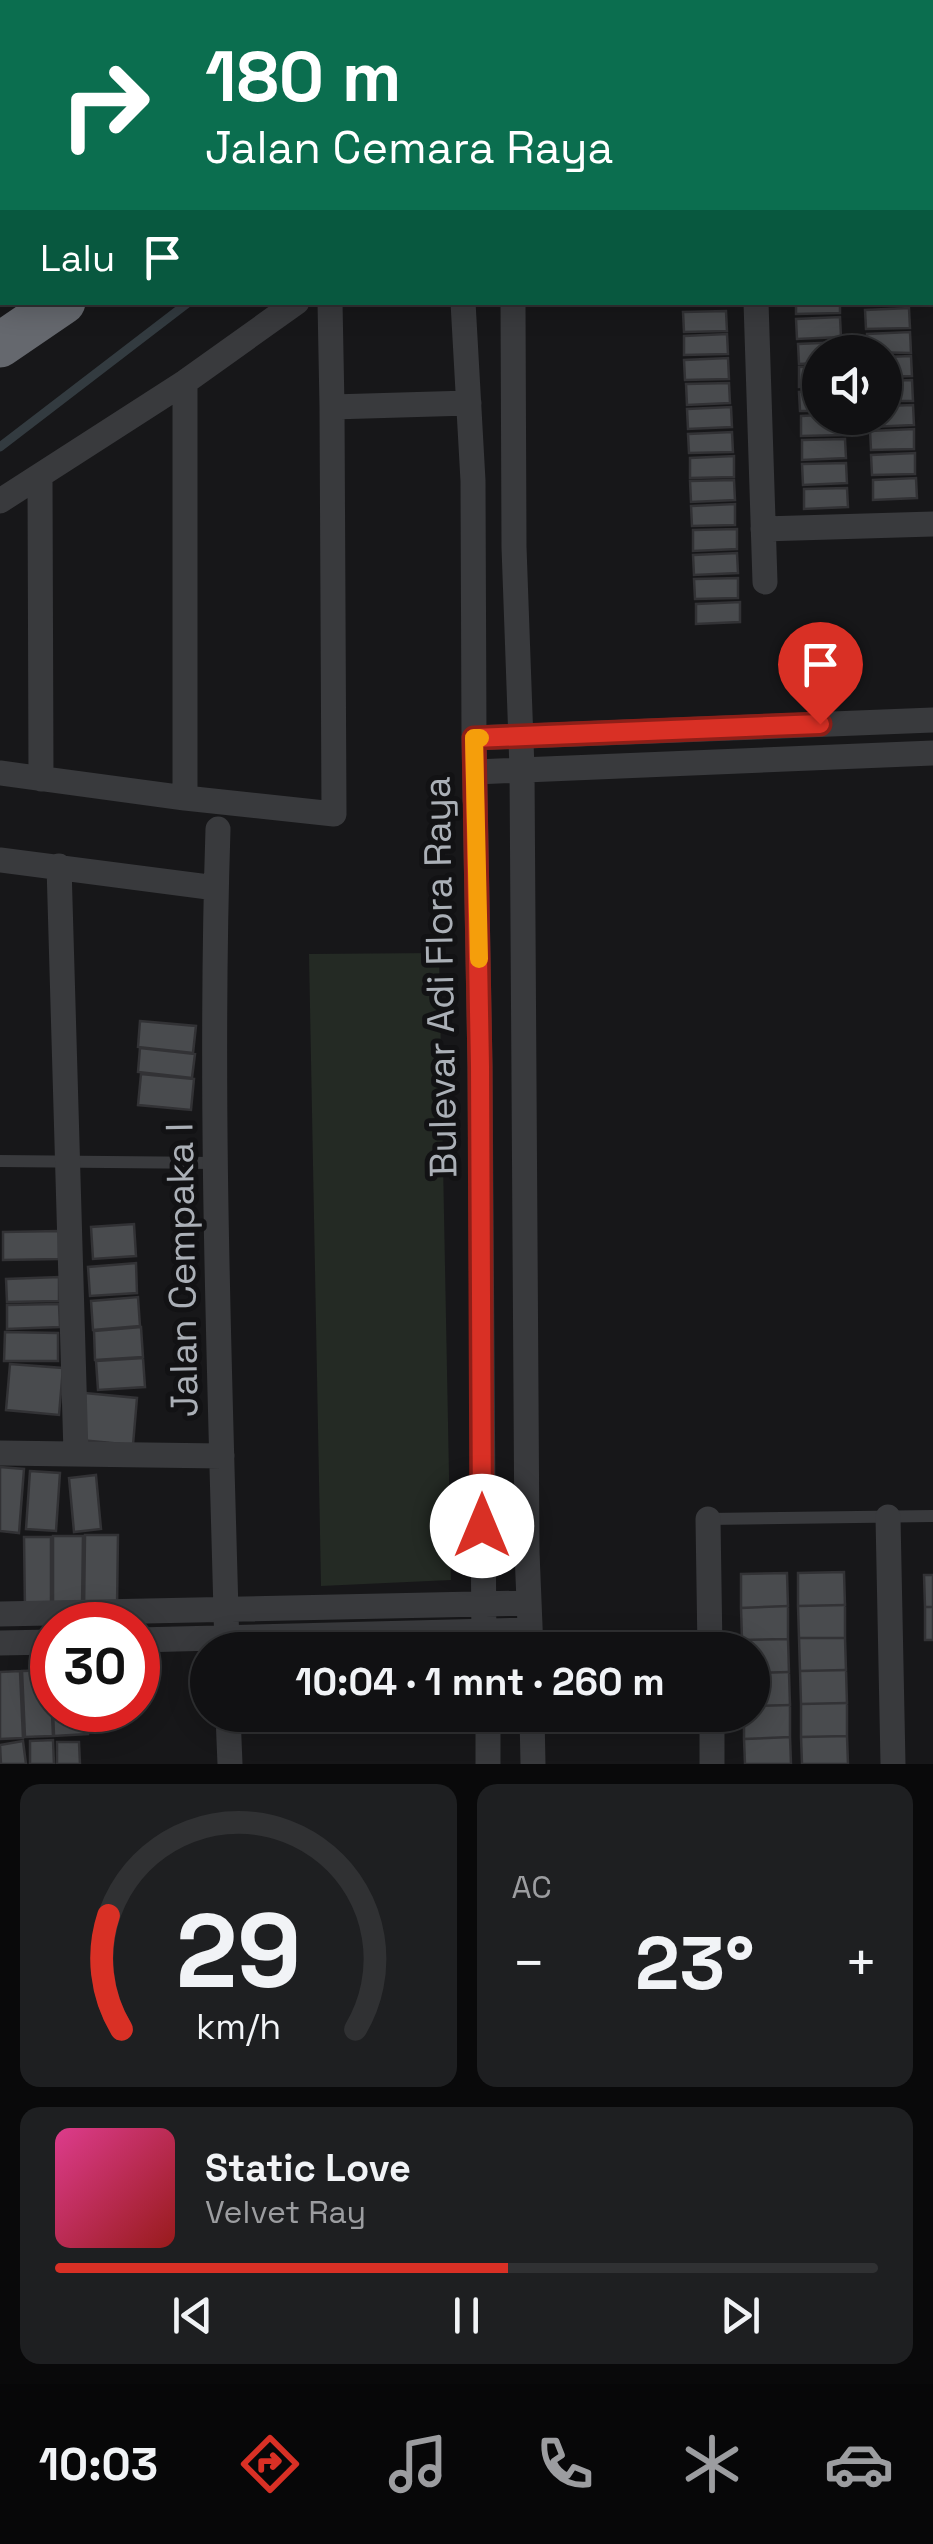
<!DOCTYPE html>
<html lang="id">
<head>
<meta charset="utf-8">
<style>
  body { margin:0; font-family:"Space Grotesk",sans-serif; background:#1e1f21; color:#f1f3f6; height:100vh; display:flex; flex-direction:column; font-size:38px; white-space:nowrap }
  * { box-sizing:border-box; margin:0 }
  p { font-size:32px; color:#9c9da0 }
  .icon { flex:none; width:55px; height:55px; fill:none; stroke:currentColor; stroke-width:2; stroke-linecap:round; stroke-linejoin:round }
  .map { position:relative; height:1764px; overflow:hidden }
  .details { display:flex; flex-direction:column; gap:20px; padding:20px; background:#09090a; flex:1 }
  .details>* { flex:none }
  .hud { position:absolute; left:0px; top:0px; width:935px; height:305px; box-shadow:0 5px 25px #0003,0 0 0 2px #303133; background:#0b6e4f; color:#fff; overflow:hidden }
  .buttons { position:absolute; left:802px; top:335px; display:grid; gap:20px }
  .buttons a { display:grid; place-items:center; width:100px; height:100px; border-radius:50%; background:#111113; box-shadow:0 5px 25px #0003,0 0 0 2px #303133; font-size:50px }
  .speed { position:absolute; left:30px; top:1602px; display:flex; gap:20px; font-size:50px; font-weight:700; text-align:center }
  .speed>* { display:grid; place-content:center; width:130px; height:130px; border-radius:50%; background:#111113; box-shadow:0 5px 25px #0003,0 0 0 2px #303133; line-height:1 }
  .speed .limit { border:15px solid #d22; background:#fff; color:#111 }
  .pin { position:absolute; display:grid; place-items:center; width:85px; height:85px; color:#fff; margin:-102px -42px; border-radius:50% 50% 50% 0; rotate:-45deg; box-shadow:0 0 10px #0007 }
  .pin .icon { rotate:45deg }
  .me { position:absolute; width:110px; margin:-55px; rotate:0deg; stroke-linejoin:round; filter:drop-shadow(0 0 8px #0008) }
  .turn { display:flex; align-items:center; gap:35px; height:210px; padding:0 40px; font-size:45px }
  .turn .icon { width:130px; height:130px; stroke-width:2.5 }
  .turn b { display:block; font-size:70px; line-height:85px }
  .then { display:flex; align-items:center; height:95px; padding:0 40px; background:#0003; gap:20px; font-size:38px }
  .big { font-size:75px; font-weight:600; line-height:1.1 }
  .details .tile { flex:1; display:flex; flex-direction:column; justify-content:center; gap:15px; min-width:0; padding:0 35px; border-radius:20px; background:#1e1f21 }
  .details .dial { align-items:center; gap:0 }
  .dial svg { height:260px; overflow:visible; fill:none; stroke:#303133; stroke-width:7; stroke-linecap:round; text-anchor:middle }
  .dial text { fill:#f1f3f6; stroke:none }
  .song { display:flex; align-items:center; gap:30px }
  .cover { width:120px; height:120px; border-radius:15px; background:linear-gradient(135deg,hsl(330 70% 55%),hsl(0 70% 35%)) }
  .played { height:10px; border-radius:5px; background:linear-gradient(90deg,#d93025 55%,#303133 55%) }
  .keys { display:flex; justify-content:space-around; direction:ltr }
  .heat { display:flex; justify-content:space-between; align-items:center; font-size:55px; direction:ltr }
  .details .tiles { flex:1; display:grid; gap:20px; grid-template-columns:1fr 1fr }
  .tile:last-child { grid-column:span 2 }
  .trip { position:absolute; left:190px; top:1632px; width:580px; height:100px; border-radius:50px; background:#111113; box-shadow:0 5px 25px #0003,0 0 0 2px #303133; font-weight:600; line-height:100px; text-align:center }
  .dock { display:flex; height:160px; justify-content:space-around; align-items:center; background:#070708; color:#9c9da0 }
  .dock .icon { width:70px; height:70px }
  .dock .selected { color:#d93025 }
  .dock b { font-size:45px; color:#f1f3f6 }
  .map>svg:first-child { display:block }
  .green { fill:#242a24 }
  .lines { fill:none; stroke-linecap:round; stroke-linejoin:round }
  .stream { stroke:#333b40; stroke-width:9 }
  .building { fill:#494b4e; stroke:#323235; stroke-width:2.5 }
  .service { stroke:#393a3d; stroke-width:12 }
  .minor { stroke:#393a3d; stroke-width:25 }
  .motorway { stroke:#65686e; stroke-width:45 }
  .route-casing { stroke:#8d1f18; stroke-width:25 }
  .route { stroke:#d93025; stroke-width:18 }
  .slow { stroke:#f59e0b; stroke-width:18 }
  .labels { text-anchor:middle; stroke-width:10; stroke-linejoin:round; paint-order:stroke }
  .street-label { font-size:38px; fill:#abb0b7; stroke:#121214 }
</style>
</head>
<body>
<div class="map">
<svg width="933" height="1764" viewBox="0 0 933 1764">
  <rect width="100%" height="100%" fill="#171719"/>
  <path class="green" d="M439,953L451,1580L321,1586L309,954Z"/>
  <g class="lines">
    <path class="stream" d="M228,2L233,0
      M813,2L818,0
      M0,152L2,150
      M0,447L189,302"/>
  </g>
  <path class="building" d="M796,302H840V313L796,314Z
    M909,308L910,328L866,329L865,310Z
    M726,311L727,331L684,332L683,312Z
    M840,317L841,337L797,339L796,319Z
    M910,332L911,353L867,352V334Z
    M727,334L728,354L684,355V336Z
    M842,342V352H820V363L799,364L798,344Z
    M911,356L912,376L885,377V357Z
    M728,358L729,379L685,380L684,360Z
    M820,366V386L799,387V367Z
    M912,380L913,401H885V381Z
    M729,383L730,403L687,405L686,384Z
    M820,391V411H800L799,392Z
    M913,405L914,425L870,427V418H885V406Z
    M731,407L732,427L688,429L687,409Z
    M820,415V418H845V435L801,436V416Z
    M914,429V449L871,450L870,431Z
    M732,432L733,452L689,453L688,434Z
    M845,439L846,458L802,460V440Z
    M915,453V474L872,475L871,455Z
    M734,456V477L690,478V458Z
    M846,463L847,483L803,485L802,464Z
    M916,478L917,498L873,500V480Z
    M734,480L735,500L691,502L690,481Z
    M847,488L848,507L804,509V489Z
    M735,504V525L692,526L691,506Z
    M737,529V549L693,551V530Z
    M737,553L738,573L694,575L693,555Z
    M738,578V598L695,599L694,579Z
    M740,602V622L696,624V604Z
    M140,1021L196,1026L193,1053L138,1047Z
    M140,1048L195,1054L192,1078L138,1072Z
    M141,1074L194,1079L191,1110L138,1105Z
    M134,1224L136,1256L93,1259L91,1227Z
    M59,1231V1259L3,1260V1232Z
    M136,1263L137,1293L90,1296L88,1267Z
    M59,1277V1301L7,1302L6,1279Z
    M138,1297L140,1326L93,1330L91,1301Z
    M59,1304L60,1327L7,1329V1305Z
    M141,1327L143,1357L95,1360L94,1331Z
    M5,1332L58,1333V1361H4Z
    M143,1358L145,1387L98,1390L96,1361Z
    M10,1364L63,1368L59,1415L6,1410Z
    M85,1393L137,1398L133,1445L80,1440Z
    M0,1467L24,1469L19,1533L0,1531Z
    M30,1471L60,1473L56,1531L26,1529Z
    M96,1475L101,1529L74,1532L69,1478Z
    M85,1535H118L117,1609H84Z
    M53,1536H83L82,1610L53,1609Z
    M24,1537H51V1610L25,1611Z
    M844,1572L845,1605L798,1606V1573Z
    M787,1573L788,1606L741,1608V1574Z
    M924,1575H933V1607H925Z
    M845,1605V1638H799L798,1606Z
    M788,1606V1639L742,1640L741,1608Z
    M925,1607H933V1640H925Z
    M799,1638H845L846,1670L800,1671Z
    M788,1639L789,1672L752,1673V1650H742V1640Z
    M50,1670L53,1736L25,1737L22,1671Z
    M846,1670L847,1703L801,1704L800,1671Z
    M20,1671L23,1738L0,1739V1672Z
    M789,1672L790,1705L752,1706V1673Z
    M847,1703V1736L801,1737V1704Z
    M790,1705V1737L744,1739V1715H752V1706Z
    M53,1710H87L88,1734L54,1736Z
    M847,1736L848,1764H802L801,1737Z
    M790,1737L791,1764H745L744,1739Z
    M53,1740L54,1764H30V1741Z
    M23,1741L26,1764H1L0,1745Z
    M57,1742H79L80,1764H57Z"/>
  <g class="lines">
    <path class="service" d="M0,1161L216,1163
      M708,1519L933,1516"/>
    <path class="minor" d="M79,2H87
      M724,2L729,0
      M0,13H2
      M0,47L2,46
      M932,81H933
      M932,140L933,149
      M330,302L332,407L469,403
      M463,302L473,481L474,738L480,1066L484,1650
      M513,302L514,547L522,769L527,1552L531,1650
      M756,302L765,582
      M40,477L41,779
      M0,501L185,382L297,302
      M763,529L933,524
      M474,738L933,720
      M475,772L933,753
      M0,773L185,798L334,814L332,407
      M185,798V382
      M218,829C209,1103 220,1377 227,1650
      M0,860L216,888
      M59,866L76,1454
      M0,1453L222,1456
      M888,1517L893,1764
      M708,1519L710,1650
      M0,1614L528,1603
      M138,1640L530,1630
      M0,1643L52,1642
      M228,1715L230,1764
      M488,1715V1764
      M532,1715L533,1764
      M712,1715V1764"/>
    <path class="motorway" d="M408,2L412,0
      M508,2L512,0
      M0,250L2,248
      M0,345L63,302"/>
  </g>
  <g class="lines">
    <defs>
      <path id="route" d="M482,1526L480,1066L474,738L820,724"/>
    </defs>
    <use href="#route" class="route-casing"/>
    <use href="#route" class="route"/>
    <path class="slow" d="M479,959L474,738H480"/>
  </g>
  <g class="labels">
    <g class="street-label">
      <text transform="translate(440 977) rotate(-91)" y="13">Bulevar Adi Flora Raya</text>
      <text transform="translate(182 1270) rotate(-91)" y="13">Jalan Cempaka I</text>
    </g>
  </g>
</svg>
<div class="buttons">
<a><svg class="icon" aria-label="sound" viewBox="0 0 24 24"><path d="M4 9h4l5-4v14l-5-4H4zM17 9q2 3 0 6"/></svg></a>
</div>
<div class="speed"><div class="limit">30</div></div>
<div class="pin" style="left:820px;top:724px;background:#d93025"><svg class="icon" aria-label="arrive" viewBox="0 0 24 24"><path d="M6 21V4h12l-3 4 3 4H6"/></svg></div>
<svg class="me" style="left:482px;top:1526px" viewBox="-20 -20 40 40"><circle r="19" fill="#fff"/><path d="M0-13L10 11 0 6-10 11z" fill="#d93025"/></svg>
<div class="trip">10:04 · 1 mnt · 260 m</div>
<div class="hud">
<div class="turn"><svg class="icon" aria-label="right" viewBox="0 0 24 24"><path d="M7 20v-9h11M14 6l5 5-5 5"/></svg><div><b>180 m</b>Jalan Cemara Raya</div></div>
<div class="then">Lalu<svg class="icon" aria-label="arrive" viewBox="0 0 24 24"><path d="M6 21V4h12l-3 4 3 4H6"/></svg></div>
</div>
</div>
<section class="details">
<div class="tiles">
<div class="tile dial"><svg viewBox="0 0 100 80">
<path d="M14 69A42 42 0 1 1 86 69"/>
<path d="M14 69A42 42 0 0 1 10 34" stroke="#d93025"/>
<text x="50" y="56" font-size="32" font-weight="700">29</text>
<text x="50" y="72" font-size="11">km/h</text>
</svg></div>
<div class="tile"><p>AC</p>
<div class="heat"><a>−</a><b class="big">23°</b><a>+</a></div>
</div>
<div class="tile">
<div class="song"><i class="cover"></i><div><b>Static Love</b><p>Velvet Ray</p></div></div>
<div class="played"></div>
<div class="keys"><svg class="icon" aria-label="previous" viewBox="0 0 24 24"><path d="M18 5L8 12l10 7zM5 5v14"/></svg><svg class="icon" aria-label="pause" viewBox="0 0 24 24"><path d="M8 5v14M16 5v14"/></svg><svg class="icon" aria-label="next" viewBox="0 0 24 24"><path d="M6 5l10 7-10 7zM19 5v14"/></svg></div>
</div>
</div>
</section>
<nav class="dock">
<b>10:03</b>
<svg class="icon selected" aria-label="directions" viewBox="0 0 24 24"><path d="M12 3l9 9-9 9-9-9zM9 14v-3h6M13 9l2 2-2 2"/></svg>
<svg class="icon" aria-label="music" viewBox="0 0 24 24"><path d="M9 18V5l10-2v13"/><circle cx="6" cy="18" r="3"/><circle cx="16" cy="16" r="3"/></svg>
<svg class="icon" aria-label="phone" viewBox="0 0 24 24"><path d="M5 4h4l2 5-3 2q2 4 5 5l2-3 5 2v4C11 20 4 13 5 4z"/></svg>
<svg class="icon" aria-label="climate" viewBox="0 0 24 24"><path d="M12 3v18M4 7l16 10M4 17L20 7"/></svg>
<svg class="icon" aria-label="car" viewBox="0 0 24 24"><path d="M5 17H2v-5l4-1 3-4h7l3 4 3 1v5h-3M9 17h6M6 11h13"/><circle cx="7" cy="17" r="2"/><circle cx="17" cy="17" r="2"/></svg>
</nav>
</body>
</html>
